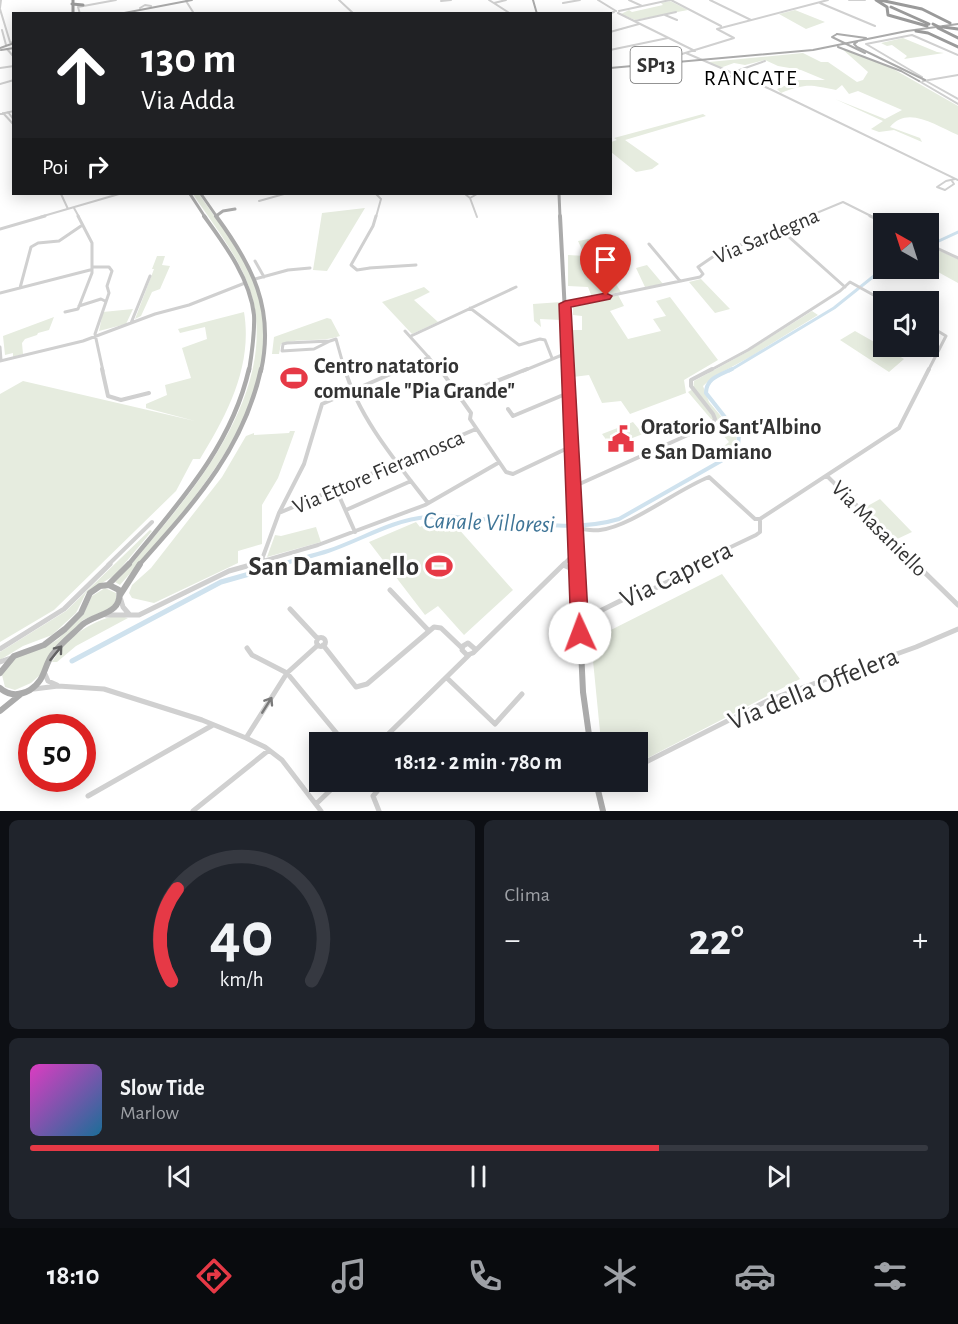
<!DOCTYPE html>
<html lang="it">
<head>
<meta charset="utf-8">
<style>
  body { margin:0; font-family:"Alegreya Sans",sans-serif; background:#20242c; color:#f1f3f6; height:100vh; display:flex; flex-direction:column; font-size:22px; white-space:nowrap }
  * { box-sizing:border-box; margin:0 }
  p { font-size:20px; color:#9ea1a6 }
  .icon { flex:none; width:33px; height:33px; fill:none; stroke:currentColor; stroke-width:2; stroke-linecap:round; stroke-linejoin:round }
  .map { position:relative; height:811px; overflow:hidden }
  .panel { display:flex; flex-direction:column; gap:9px; padding:9px; background:#0d0f14; flex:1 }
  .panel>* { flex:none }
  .top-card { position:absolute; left:12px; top:12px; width:600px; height:183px; border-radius:0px; box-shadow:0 3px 15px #0003; background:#202124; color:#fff; overflow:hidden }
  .needle { width:39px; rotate:321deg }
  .controls { position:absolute; left:873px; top:213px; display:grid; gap:12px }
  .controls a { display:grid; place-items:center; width:66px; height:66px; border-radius:0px; background:#171b24; box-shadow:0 3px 15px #0003; font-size:30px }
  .speed { position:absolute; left:18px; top:714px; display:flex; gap:12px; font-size:30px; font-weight:700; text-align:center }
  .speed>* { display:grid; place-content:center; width:78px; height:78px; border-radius:50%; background:#171b24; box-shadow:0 3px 15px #0003; line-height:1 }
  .speed .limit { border:9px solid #d22; background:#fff; color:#111 }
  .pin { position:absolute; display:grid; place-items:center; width:51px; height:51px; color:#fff; margin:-62px -26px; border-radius:50% 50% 50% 0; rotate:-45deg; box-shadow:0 0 6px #0007 }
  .pin .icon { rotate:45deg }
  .me { position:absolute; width:66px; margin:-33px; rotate:358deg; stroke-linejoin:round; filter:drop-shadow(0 0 4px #0008) }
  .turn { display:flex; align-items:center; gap:21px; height:126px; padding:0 30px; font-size:27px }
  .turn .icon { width:78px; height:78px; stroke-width:2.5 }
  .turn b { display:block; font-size:42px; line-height:51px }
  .then { display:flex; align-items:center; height:57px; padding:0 30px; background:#0003; gap:12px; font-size:22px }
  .big { font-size:45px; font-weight:600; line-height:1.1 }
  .panel .card { flex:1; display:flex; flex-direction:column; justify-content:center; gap:9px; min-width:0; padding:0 21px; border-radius:9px; background:#20242c }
  .panel .dial { align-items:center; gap:0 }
  .dial svg { height:156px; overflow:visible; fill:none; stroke:#363941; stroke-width:7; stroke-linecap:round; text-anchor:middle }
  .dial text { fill:#f1f3f6; stroke:none }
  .song { display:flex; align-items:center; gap:18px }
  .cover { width:72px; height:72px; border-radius:9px; background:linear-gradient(135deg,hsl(310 70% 55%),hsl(200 70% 35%)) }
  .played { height:6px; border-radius:3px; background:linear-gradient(90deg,#e63946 70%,#363941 70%) }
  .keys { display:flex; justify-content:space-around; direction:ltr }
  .heat { display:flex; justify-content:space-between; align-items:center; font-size:33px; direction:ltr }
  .panel .tiles { flex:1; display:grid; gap:9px; grid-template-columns:1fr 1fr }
  .card:last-child { grid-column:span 2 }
  .trip { position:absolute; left:309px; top:732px; width:339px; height:60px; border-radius:0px; background:#171b24; box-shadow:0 3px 15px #0003; font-weight:600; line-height:60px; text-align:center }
  .dock { display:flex; height:96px; justify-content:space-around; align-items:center; background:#090b0e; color:#9ea1a6 }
  .dock .icon { width:42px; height:42px }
  .dock .selected { color:#e63946 }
  .dock b { font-size:27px; color:#f1f3f6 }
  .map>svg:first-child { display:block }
  .green { fill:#e6ecdf }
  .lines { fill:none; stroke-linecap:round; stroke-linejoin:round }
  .canal-far2 { stroke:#cfe2ee; stroke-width:3 }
  .canal-far1 { stroke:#cfe2ee; stroke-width:4 }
  .canal { stroke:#cfe2ee; stroke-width:5 }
  .minor-far3 { stroke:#d0d0d0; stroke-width:2 }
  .minor-far2 { stroke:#d0d0d0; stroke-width:3 }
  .minor-far1 { stroke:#d0d0d0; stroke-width:4 }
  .minor { stroke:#d0d0d0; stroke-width:5 }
  .major-far4 { stroke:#ababab; stroke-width:2 }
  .major-far3 { stroke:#ababab; stroke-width:3 }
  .major-far2 { stroke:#ababab; stroke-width:4 }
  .major-far1 { stroke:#ababab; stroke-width:4.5 }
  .major { stroke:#ababab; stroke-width:6 }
  .highway { stroke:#9a9a9a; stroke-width:3 }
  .major-bridge { stroke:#ababab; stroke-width:2 }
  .highway-bridge { stroke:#9a9a9a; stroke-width:3 }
  .oneway { stroke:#636363 }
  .oneway2 { stroke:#7a7a7a }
  .route { fill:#e63946; stroke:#96252e; stroke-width:1.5 }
  .labels { text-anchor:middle; stroke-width:6; stroke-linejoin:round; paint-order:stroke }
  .shield { fill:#fff; stroke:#707070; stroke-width:1.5 }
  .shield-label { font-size:21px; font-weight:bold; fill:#333 }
  .far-quarter-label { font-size:22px; letter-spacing:1.5px; fill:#000; stroke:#fff }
  .street-label { font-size:22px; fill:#333; stroke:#fff }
  .poi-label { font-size:22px; font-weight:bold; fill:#333; stroke:#fff; text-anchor:start }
  .water-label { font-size:24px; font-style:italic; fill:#3f7597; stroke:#fff }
  .near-poi-label { font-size:27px; font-weight:bold; fill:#333; stroke:#fff; text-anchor:end }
  .near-street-label { font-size:27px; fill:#333; stroke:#fff }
</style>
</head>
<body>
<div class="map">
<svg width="958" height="811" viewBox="0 0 958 811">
  <rect width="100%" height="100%" fill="#fff"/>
  <path class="green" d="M670,1L688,10L635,20L621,14L629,10L632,12L663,5L661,3Z
    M795,10L825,22L806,29L779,14Z
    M903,38L937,52L944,53L904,59L907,56L892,45L887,46L881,43Z
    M841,48L888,66L958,106V135C936,126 908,105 890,127L920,138L922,142L894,130L879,132L871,129L883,121L835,99L885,119L902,110L858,91L849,94L842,85L836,90C809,85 808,83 781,93L777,89L799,80H825L801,70L778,66L765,60L745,65L734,63L720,68L709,62L803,53L821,62H828L857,82L863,80L868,72Z
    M703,114L706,116L625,140L659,164L652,169L636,172L611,152V142L617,140L614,138Z
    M193,194H199C219,224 247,256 258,291C291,402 186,509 120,585L115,582C129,569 141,552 154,537C205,477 271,390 254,305C246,264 215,228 193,194Z
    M365,208L327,271L313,270L322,213Z
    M600,237L621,262L604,265L621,292L592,297L588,287L568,286V255L585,256L578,241Z
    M933,248L958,259V283L929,267L928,250Z
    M157,256H165L162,265L170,266L160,289L152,292L141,316L135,319L154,269H152Z
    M647,265L663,284L645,287L636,268Z
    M701,279L730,309L715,313L689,282Z
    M424,287L430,292L414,300L438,322L412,334L382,302Z
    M618,295L624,306L610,311L628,339L661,331L653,319L666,316L656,301L670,297L718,360L684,380L686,393L630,414L621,401L602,403L589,375L573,377V330H582V316L573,315V305Z
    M561,302L562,320L540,319L541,327L534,321L533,304Z
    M133,309L126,324L99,331L103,312Z
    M812,311L818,315L750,357L713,377L703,386L709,402L737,435C736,450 726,454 714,460L712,459V456L729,442L714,425L718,423V421L711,419L688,392L693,389L694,381L747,352Z
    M244,312C253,366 227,415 200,459H193L176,491L54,610L0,642V394L23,381L195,421L146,408V404L167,395L165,385L191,378L182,348L207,339L205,327L180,333L178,329Z
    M54,317L49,330L38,333L37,335L25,339L22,343L23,354L13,357V353L5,355L3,336Z
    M327,318L331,319L340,336C321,343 301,337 281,344L279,354H272L274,337Z
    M855,331L904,359L889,372L840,340Z
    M633,422L643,434L611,446L602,434Z
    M290,431H295L278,478L262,505V544L238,551V563L154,603L132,598L129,593L132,585L151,568L222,477L246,436L254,433V435L289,433Z
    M880,499L912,532L895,540L864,508Z
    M416,522L420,527L425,524L456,526L513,590L464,635L438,606L425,615L369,542Z
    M316,527L321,542L267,557L275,535L281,536Z
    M150,530L152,531L115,575L86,593L76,613L52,635L23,646L0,660V652L66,611Z
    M722,574L800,679L638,763V742H601L591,640Z
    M105,588L116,593V600L111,608L83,620L49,655L40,675L31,683L15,690L5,687L2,675L15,657L43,648L57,640L83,615L92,596Z
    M116,615L128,618L76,646L57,662H52C69,635 87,624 116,615Z"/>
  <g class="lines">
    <path class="canal-far2" d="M928,246L958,232
      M729,371L834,308L884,268"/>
    <path class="canal-far1" d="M279,565C295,560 312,556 328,551C361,540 392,520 427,517C489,513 560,537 619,519L728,457L738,446L739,435L706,393C706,378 720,375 732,369"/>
    <path class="canal" d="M72,661L221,582L285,564"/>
    <path class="minor-far3" d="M339,0L354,14
      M489,0L511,14
      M598,0L616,11
      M629,0L642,6
      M671,0L721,26
      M710,0L751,20
      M849,0H865
      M186,1L193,12
      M441,1L451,0
      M494,3L506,0
      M563,3L580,0
      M820,3L875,26
      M0,8L1,0
      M140,8L145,5L151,6
      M0,9L10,42L13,43
      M619,11L670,0
      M618,13L695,51
      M80,14L78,7L116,0
      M608,14L614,12
      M665,15L677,20
      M635,21L676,12
      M717,29L828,0
      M2,30L6,45
      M610,32L639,24
      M866,44L912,35L958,55
      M866,44L922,77
      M633,46L660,61
      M7,49L14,57
      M610,50L668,38
      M686,53L770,89L958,180
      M646,65L734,38L717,29
      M0,68L14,66
      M731,73L765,61
      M716,81L735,75
      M919,81L958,104
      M923,81L958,75
      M926,81L958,99
      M0,84L14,80
      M8,112L14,120
      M3,113L14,125
      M0,114L14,111
      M952,181L954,184L945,190L937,187L946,181L955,179
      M61,194L68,209
      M465,194L470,198L477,217
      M470,198L477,194
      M259,201L284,194
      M74,208L79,217
      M40,217L119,194
      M376,217L381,199L376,194
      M807,217L843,202L873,217"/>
    <path class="minor-far2" d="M870,216L887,224
      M779,228L845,287
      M0,229L45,216
      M649,244L680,281
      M928,244L958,258
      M255,261L264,277
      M92,267H109L112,271L107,286L109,293L95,334L103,371
      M369,268L416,265
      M370,268L357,270L351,265L373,226L376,216
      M255,279L288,270L310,268
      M20,288L31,247L38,243L59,241L81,226
      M0,293L90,270
      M565,305L700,277L703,274L698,267L714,256L810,216
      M79,306L101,299L105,301
      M470,308L519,345L540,339L545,340L552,358
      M65,312L78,309L92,273V243L78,216
      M131,323L150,276
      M928,325L946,336L928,371
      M405,331L441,371
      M411,336L516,287
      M330,341L314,349L282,351L283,344L287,343Z
      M330,341L336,339L345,371
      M0,347L1,360
      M0,361L83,341L155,314L189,305L245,283
      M398,371L429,357
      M523,371L567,353
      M709,371L748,350L840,291L850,282L886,302"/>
    <path class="minor-far1" d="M102,369L108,396L121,400L149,393
      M345,369C358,417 398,464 428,503
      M440,369L471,413L470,419L506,472L513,474L572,446
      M459,396L527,369
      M508,409L513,416L568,393
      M827,476L917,565
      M575,486L712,424L715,419L713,414L691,386V380L712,369
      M336,489L355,532
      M346,510L411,481
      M279,513L476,429
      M760,519L899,428L929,369
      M577,528C584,529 593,531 600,530C632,526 676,490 709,477L755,519H760
      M261,562L279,513L304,464L322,404L402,369
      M108,565L152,522
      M249,565L318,545L425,505L498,463
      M563,565L577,551
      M693,565L756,535L760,532V519"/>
    <path class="minor" d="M916,564L958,605
      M563,565L577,571
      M390,590L429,631
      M120,597L123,607L129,614
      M290,609L318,639
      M106,615H139L229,571L254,564
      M580,621L642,590L647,592L680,576L679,572L697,564
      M316.5 642a4.5 4.5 0 1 1 9 0a4.5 4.5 0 1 1-9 0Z
      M323,645L356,687L367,684L434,627L441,628L462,648
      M247,648L252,655L287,673L344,742
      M0,649L64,609L110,564
      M475,649L468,643L463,646L462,650L467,655L473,653L564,564
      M0,662L11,658
      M45,674L48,681L57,685
      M447,678L495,724L522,694
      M34,689L58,686L104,689L202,720L246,738L265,747L282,760L321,811
      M389,734L396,742
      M246,738L287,673L318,645
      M380,742L469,655
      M638,766L771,699L916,647L958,629
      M597,786L606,782
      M88,796L213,725
      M316,804L339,782
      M193,811L269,750
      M379,811L373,796L385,782"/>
    <path class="major-far4" d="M533,0L537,14
      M119,14L192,0
      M837,34L866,38
      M857,42L854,44L857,47L925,80
      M838,47L901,71
      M0,48L14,43
      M1,50L14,48
      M610,68L813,50L907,31L958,24
      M901,71L919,81"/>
    <path class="major-far3" d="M190,194L205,217
      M201,194L217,217
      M559,194L560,217
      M216,216L223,211L235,209"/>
    <path class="major-far2" d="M204,216C225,245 250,278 254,315C255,334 252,352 249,371
      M216,216C252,265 275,308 261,371
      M560,216L568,371"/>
    <path class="major-far1" d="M567,369L577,565
      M128,565C177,505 231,448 249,369
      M139,565C193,504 243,451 261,369"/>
    <path class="major" d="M577,564L583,692L590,742
      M108,585L129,564
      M120,595L140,564
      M0,673L14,656L44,645L65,629L81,613L90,593L100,586L109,585L119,590C123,615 96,613 82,625C73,634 60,644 52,655C43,668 46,679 30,690C19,696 9,696 0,688
      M0,711L21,694
      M596,782L603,811"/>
    <path class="highway" d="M73,0V14
      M876,0L887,7L888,15L927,26
      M880,0L922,9L950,23
      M72,4L83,5
      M891,7L929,24
      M943,27L958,29
      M938,28L958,38
      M916,31L928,33L958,47"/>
    <path class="major-bridge" d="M837,34L832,37L865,53"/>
    <path class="highway-bridge" d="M933,24L941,28"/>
  </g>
  <defs><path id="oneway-shaft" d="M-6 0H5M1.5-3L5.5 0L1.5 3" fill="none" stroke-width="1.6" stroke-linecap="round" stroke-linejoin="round" transform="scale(1.5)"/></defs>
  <use class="oneway" href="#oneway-shaft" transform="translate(56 653) rotate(-51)"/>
  <use class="oneway2" href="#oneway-shaft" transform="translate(267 705) rotate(-58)"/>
  <path class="route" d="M606,293L612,296L610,299L571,307L589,633L587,639L580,642L574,639L571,633L559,304L565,301Z"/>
  <defs>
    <symbol id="stadium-bare" viewBox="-9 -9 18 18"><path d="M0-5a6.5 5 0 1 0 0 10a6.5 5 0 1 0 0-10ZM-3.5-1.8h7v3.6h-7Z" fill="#e63946" stroke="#fff" stroke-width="2.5" paint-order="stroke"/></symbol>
    <symbol id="civic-bare" viewBox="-9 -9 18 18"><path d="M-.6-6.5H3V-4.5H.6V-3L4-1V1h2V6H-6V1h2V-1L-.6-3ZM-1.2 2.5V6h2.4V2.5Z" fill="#e63946" stroke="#fff" stroke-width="2.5" paint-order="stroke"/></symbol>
  </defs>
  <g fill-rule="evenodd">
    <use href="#stadium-bare" x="275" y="359" width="38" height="38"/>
    <use href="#civic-bare" x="602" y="420" width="38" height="38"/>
    <use href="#stadium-bare" x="420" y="547" width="38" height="38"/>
  </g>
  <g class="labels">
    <rect class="shield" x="630.5" y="47" width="51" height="36" rx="4.5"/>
    <g class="shield-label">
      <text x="656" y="72">SP13</text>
    </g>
    <g class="far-quarter-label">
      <text x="751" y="85">RANCATE</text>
    </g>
    <g class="street-label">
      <text transform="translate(766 235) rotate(-23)" y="8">Via Sardegna</text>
      <text transform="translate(378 471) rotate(-23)" y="8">Via Ettore Fieramosca</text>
      <text transform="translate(880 528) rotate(45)" y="8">Via Masaniello</text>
    </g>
    <g class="poi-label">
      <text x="314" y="373">Centro natatorio<tspan x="314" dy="25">comunale "Pia Grande"</tspan></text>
      <text x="641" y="434">Oratorio Sant'Albino<tspan x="641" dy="25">e San Damiano</tspan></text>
    </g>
    <g class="water-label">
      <text transform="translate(489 522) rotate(2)" y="8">Canale Villoresi</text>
    </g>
    <g class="near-poi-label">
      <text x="419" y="575">San Damianello</text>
    </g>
    <g class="near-street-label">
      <text transform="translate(676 574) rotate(-26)" y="9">Via Caprera</text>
      <text transform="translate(813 688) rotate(-22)" y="9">Via della Offelera</text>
    </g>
  </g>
</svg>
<div class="controls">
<a><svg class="needle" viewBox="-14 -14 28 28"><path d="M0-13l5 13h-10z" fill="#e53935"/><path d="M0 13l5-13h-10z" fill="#9ea1a6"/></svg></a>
<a><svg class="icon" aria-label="sound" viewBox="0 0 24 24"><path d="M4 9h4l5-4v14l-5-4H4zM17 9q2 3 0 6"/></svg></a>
</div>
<div class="speed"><div class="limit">50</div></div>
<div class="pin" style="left:606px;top:296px;background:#d93025"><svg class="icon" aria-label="arrive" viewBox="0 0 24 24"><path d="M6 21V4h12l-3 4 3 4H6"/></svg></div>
<svg class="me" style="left:580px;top:633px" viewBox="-20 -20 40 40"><circle r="19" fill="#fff"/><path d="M0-13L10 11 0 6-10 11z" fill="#e63946"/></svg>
<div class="trip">18:12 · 2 min · 780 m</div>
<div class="top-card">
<div class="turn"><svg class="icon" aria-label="ahead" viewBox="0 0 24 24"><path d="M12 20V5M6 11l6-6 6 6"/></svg><div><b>130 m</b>Via Adda</div></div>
<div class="then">Poi<svg class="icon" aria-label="right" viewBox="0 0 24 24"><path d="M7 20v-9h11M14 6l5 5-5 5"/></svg></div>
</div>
</div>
<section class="panel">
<div class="tiles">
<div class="card dial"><svg viewBox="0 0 100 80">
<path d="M14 69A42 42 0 1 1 86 69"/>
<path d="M14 69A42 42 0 0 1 17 22" stroke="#e63946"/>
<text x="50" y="56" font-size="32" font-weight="700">40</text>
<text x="50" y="72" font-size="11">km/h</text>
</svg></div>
<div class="card"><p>Clima</p>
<div class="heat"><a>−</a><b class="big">22°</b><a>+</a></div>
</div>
<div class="card">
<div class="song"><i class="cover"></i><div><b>Slow Tide</b><p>Marlow</p></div></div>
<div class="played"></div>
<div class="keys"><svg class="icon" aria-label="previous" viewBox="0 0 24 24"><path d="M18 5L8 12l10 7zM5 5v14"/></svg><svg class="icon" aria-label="pause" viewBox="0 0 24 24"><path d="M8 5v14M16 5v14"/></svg><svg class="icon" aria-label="next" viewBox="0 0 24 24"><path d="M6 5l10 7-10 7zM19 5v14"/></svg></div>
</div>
</div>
</section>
<nav class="dock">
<b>18:10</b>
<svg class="icon selected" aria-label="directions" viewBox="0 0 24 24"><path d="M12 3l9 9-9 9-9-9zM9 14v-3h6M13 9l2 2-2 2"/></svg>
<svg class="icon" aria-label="music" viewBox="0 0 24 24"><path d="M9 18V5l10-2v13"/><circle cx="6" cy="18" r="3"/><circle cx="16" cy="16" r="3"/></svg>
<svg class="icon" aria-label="phone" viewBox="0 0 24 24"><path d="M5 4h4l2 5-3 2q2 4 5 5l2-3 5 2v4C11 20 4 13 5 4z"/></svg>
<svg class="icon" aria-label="climate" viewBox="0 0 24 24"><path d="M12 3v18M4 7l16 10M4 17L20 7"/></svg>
<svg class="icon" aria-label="car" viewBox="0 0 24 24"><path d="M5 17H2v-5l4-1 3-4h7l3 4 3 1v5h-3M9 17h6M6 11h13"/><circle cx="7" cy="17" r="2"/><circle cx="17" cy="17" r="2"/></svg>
<svg class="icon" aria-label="filters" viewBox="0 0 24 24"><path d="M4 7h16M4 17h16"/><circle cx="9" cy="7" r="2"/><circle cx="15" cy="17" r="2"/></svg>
</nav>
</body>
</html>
